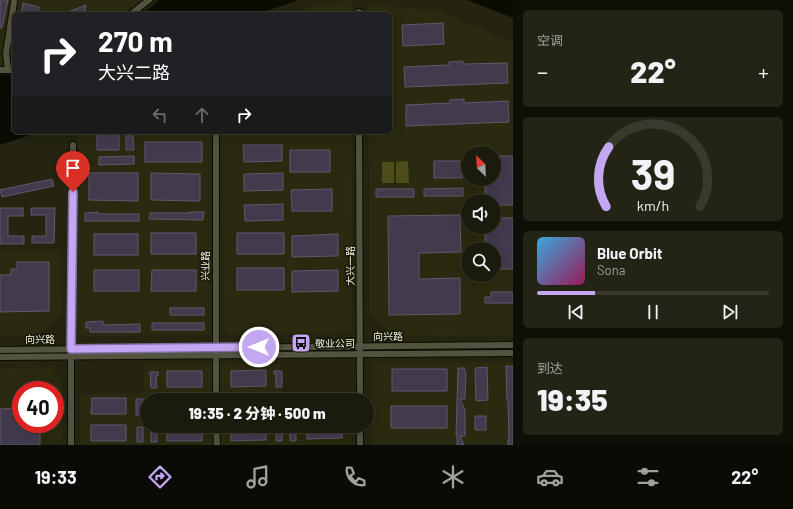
<!DOCTYPE html>
<html lang="zh">
<head>
<meta charset="utf-8">
<style>
  body { margin:0; font-family:Barlow,"Noto Sans SC",sans-serif; background:#242416; color:#f1f3f6; height:100vh; display:flex; flex-direction:column; font-size:15px; white-space:nowrap }
  * { box-sizing:border-box; margin:0 }
  p { font-size:13px; color:#a0a19d }
  .icon { flex:none; width:22px; height:22px; fill:none; stroke:currentColor; stroke-width:2; stroke-linecap:round; stroke-linejoin:round }
  .map { position:relative; flex:1; overflow:hidden }
  .details { display:flex; flex-direction:column; gap:10px; padding:10px; background:#0f0f07; width:280px }
  .details>* { flex:none }
  .top-card { position:absolute; left:12px; top:12px; width:380px; height:122px; border-radius:6px; box-shadow:0 4px 16px #0002,0 0 0 1px #39392e; background:#202124; color:#fff; overflow:hidden }
  .needle { width:26px; rotate:336deg }
  .tools { position:absolute; left:461px; top:146px; display:grid; gap:8px }
  .tools a { display:grid; place-items:center; width:40px; height:40px; border-radius:50%; background:#1b1b0d; box-shadow:0 4px 16px #0002,0 0 0 1px #39392e; font-size:20px }
  .speed { position:absolute; left:12px; top:381px; display:flex; gap:8px; font-size:20px; font-weight:700; text-align:center }
  .speed>* { display:grid; place-content:center; width:52px; height:52px; border-radius:50%; background:#1b1b0d; box-shadow:0 4px 16px #0002,0 0 0 1px #39392e; line-height:1 }
  .speed .limit { border:6px solid #d22; background:#fff; color:#111 }
  .pin { position:absolute; display:grid; place-items:center; width:34px; height:34px; color:#fff; margin:-41px -17px; border-radius:50% 50% 50% 0; rotate:-45deg; box-shadow:0 0 4px #0007 }
  .pin .icon { rotate:45deg }
  .me { position:absolute; width:44px; margin:-22px; rotate:270deg; stroke-linejoin:round; filter:drop-shadow(0 0 3px #0008) }
  .turn { display:flex; align-items:center; gap:14px; height:84px; padding:0 20px; font-size:18px }
  .turn .icon { width:52px; height:52px; stroke-width:2.5 }
  .turn b { display:block; font-size:28px; line-height:34px }
  .lanes { display:flex; align-items:center; height:38px; padding:0 20px; background:#0003; justify-content:center; gap:20px; direction:ltr }
  .lanes .off { opacity:.35 }
  .big { font-size:30px; font-weight:800; line-height:1.1 }
  .details .tile { flex:1; display:flex; flex-direction:column; justify-content:center; gap:6px; min-width:0; padding:0 14px; border-radius:6px; background:#242416 }
  .details .dial { align-items:center; gap:0 }
  .dial svg { height:104px; overflow:visible; fill:none; stroke:#39392e; stroke-width:7; stroke-linecap:round; text-anchor:middle }
  .dial text { fill:#f1f3f6; stroke:none }
  .song { display:flex; align-items:center; gap:12px }
  .cover { width:48px; height:48px; border-radius:6px; background:linear-gradient(135deg,hsl(200 70% 55%),hsl(330 70% 35%)) }
  .played { height:4px; border-radius:2px; background:linear-gradient(90deg,#c3a7f2 25%,#39392e 25%) }
  .keys { display:flex; justify-content:space-around; direction:ltr }
  .heat { display:flex; justify-content:space-between; align-items:center; font-size:22px; direction:ltr }
  .trip { position:absolute; left:140px; top:393px; width:234px; height:40px; border-radius:20px; background:#1b1b0d; box-shadow:0 4px 16px #0002,0 0 0 1px #39392e; font-weight:800; line-height:40px; text-align:center }
  .tabs { display:flex; height:64px; justify-content:space-around; align-items:center; background:#0b0b05; color:#a0a19d }
  .tabs .icon { width:28px; height:28px }
  .tabs .on { color:#c3a7f2 }
  .tabs b { font-size:18px; color:#f1f3f6 }
  main { display:flex; flex:1; min-height:0 }
  .map>svg:first-child { display:block }
  .built { fill:#2a2a10; fill-rule:evenodd }
  .green { fill:#4d4d1b }
  .water { fill:#0b0b02 }
  .building { fill:#423b4e; stroke:#60596d }
  .lines { fill:none; stroke-linecap:round; stroke-linejoin:round }
  .minor-casing { stroke:#0d0d00; stroke-width:8 }
  .minor { stroke:#53543f; stroke-width:6 }
  .route-casing { stroke:#7f6d9d; stroke-width:10 }
  .route { stroke:#c3a7f2; stroke-width:7 }
  .labels { text-anchor:middle; stroke-width:3.5; stroke-linejoin:round; paint-order:stroke }
  .street-label { font-size:10px; fill:#f0f1e5; stroke:#1a1b08 }
  .poi-label { font-size:10px; fill:#f0f1e5; stroke:#1a1b08; text-anchor:start }
</style>
</head>
<body>
<main>
<div class="map">
<svg width="513" height="445" viewBox="0 0 513 445">
  <rect width="100%" height="100%" fill="#242411"/>
  <path class="built" d="M0,0H140L124,14H14V66H0Z
    M352,0V14H291L315,5Z
    M368,3L440,12L513,42V335L393,336L370,314L369,132H390V14H368ZM468,153H494V179H468ZM468,201H494V227H468ZM468,249H494V275H468Z
    M85,132H210V335L77,336L79,136Z
    M222,132H352L351,332L225,334Z
    M0,251H60L62,312L37,337L0,336Z
    M513,362V445H372V363Z
    M281,363V394L352,393V400H147V426H352V445H80V394L144,393V365Z
    M49,367L62,380L63,445H0V369ZM21,390H55V424H21Z"/>
  <path class="green" d="M408,161L409,183H396V162Z
    M382,162H394V183H382Z"/>
  <path class="water" d="M159,0H298L258,14H142Z
    M467,0H513V18Z
    M14,74V132H39L0,145V75Z"/>
  <path class="building" d="M1,0H8L2,28H0V5Z
    M23,3L39,7L38,14H21Z
    M86,5L84,14H63Z
    M443,23L444,44L403,46L402,25Z
    M463,61V64L507,63L508,83L405,87L404,67L449,65V62Z
    M464,99V103L508,101L509,122L406,126V105L450,103V100Z
    M97,132H119V150H97Z
    M126,136H133L134,150H126Z
    M145,142H202V162H145Z
    M243,145H282V161L244,162Z
    M290,150H330V172H290Z
    M134,156V164L99,165V157Z
    M494,156H513V205H494V201H485V179H494Z
    M434,161H462V178H434Z
    M89,173H138V201L89,200Z
    M151,173L200,174V201L151,200Z
    M283,173V190L244,191V174Z
    M52,179L54,186L2,197L0,190Z
    M463,188V196H424V189Z
    M332,189V211H292L291,190Z
    M376,189H414V197H376Z
    M283,204V220L245,221L244,205Z
    M0,208H23V216H8V236H24V244H0Z
    M31,208H55L54,243H32V236H46V215H31Z
    M98,212V214H139V221H85V213Z
    M190,212H204L203,220L149,219L150,213H190Z
    M460,215L461,252L419,253V279L460,278V314L389,315L388,216Z
    M494,218H513V269H494V249H485V227H494Z
    M151,233H196V254H151Z
    M237,233H284V254H237Z
    M94,234H138V255H94Z
    M338,234V256L292,257V236Z
    M17,262H49V311L0,312V275H11V269H17Z
    M237,268H284V290H237Z
    M94,270H139V291H94Z
    M152,270H196V291H151Z
    M338,270V291L292,292V271Z
    M491,292H513V303H485V297H491Z
    M170,308H204V315H170Z
    M103,321V325L140,324V332H90V328H86V322Z
    M152,323H204V330H152Z
    M506,366H513V445H508V440H509L508,400H507Z
    M487,367L488,400L476,401L475,368Z
    M458,368H464L466,373L465,399H460L465,410V436H460L464,445H457V435H456Z
    M392,369H447V391H392Z
    M266,370V386L231,387V371Z
    M167,371H202V387H167Z
    M274,371H282V387H276V374H274Z
    M150,372H158V376H156L157,388H151Z
    M341,396V400H304V397Z
    M92,398H126V414H91Z
    M136,399H143L142,415H136Z
    M391,406H447V428H391Z
    M19,408V414H21V424H40V445H0V409Z
    M475,416H486V430H475Z
    M91,425H126V441H91Z
    M151,426H158V430H157V442H151Z
    M167,426H202V441H167Z
    M231,426H266V440L231,441Z
    M277,426H282V441H276Z
    M290,426H296V441H290Z
    M307,426H342V438L307,439Z
    M137,427H143V442H137Z"/>
  <g class="lines">
    <defs>
      <path id="minor" d="M359,12V14
        M131,14L149,0
        M0,70H14
        M8,70L6,53L14,2
        M216,132V400
        M359,132L360,400
        M0,350L513,345
        M0,357L513,353
        M216,426L217,445
        M360,426V445
        M71,445V358L73,145"/>
    </defs>
    <use href="#minor" class="minor-casing"/>
    <use href="#minor" class="minor"/>
  </g>
  <g class="lines">
    <defs>
      <path id="route" d="M73,192L71,349L259,347"/>
    </defs>
    <use href="#route" class="route-casing"/>
    <use href="#route" class="route"/>
  </g>
  <defs>
    <symbol id="bus-square" viewBox="-11 -11 22 22"><rect x="-9" y="-9" width="18" height="18" rx="4" fill="#c3a7f2" stroke="#1a1b08"/><path d="M-5-6H5V4H4V6H2V4H-2V6H-4V4H-5ZM-3.5-4V0h7V-4ZM-3.5 1.2v1.5H-2V1.2ZM2 1.2v1.5H3.5V1.2Z" fill="#111"/></symbol>
  </defs>
  <g fill-rule="evenodd">
    <use href="#bus-square" x="290" y="332" width="22" height="22"/>
  </g>
  <g class="labels">
    <g class="street-label">
      <text transform="translate(205 266) rotate(-90)" y="4">兴业路</text>
      <text transform="translate(350 266) rotate(-90)" y="4">大兴一路</text>
      <text x="388" y="340">向兴路</text>
      <text x="40" y="343">向兴路</text>
    </g>
    <g class="poi-label">
      <text x="315" y="347">敬业公司</text>
    </g>
  </g>
</svg>
<div class="tools">
<a><svg class="needle" viewBox="-14 -14 28 28"><path d="M0-13l5 13h-10z" fill="#e53935"/><path d="M0 13l5-13h-10z" fill="#a0a19d"/></svg></a>
<a><svg class="icon" aria-label="sound" viewBox="0 0 24 24"><path d="M4 9h4l5-4v14l-5-4H4zM17 9q2 3 0 6"/></svg></a>
<a><svg class="icon" aria-label="search" viewBox="0 0 24 24"><circle cx="10" cy="10" r="6"/><path d="M15 15l6 6"/></svg></a>
</div>
<div class="speed"><div class="limit">40</div></div>
<div class="pin" style="left:73px;top:192px;background:#d93025"><svg class="icon" aria-label="arrive" viewBox="0 0 24 24"><path d="M6 21V4h12l-3 4 3 4H6"/></svg></div>
<svg class="me" style="left:259px;top:347px" viewBox="-20 -20 40 40"><circle r="17" fill="#c3a7f2" stroke="#fff" stroke-width="3"/><path d="M0-11L8 9 0 5-8 9z" fill="#fff"/></svg>
<div class="trip">19:35 · 2 分钟 · 500 m</div>
<div class="top-card">
<div class="turn"><svg class="icon" aria-label="right" viewBox="0 0 24 24"><path d="M7 20v-9h11M14 6l5 5-5 5"/></svg><div><b>270 m</b>大兴二路</div></div>
<div class="lanes"><svg class="icon off" aria-label="left" viewBox="0 0 24 24"><path d="M17 20v-9H6M10 6l-5 5 5 5"/></svg><svg class="icon off" aria-label="ahead" viewBox="0 0 24 24"><path d="M12 20V5M6 11l6-6 6 6"/></svg><svg class="icon" aria-label="right" viewBox="0 0 24 24"><path d="M7 20v-9h11M14 6l5 5-5 5"/></svg></div>
</div>
</div>
<section class="details">
<div class="tile"><p>空调</p>
<div class="heat"><a>−</a><b class="big">22°</b><a>+</a></div>
</div>
<div class="tile dial"><svg viewBox="0 0 100 80">
<path d="M14 69A42 42 0 1 1 86 69"/>
<path d="M14 69A42 42 0 0 1 16 23" stroke="#c3a7f2"/>
<text x="50" y="56" font-size="32" font-weight="700">39</text>
<text x="50" y="72" font-size="11">km/h</text>
</svg></div>
<div class="tile">
<div class="song"><i class="cover"></i><div><b>Blue Orbit</b><p>Sona</p></div></div>
<div class="played"></div>
<div class="keys"><svg class="icon" aria-label="previous" viewBox="0 0 24 24"><path d="M18 5L8 12l10 7zM5 5v14"/></svg><svg class="icon" aria-label="pause" viewBox="0 0 24 24"><path d="M8 5v14M16 5v14"/></svg><svg class="icon" aria-label="next" viewBox="0 0 24 24"><path d="M6 5l10 7-10 7zM19 5v14"/></svg></div>
</div>
<div class="tile"><p>到达</p><b class="big">19:35</b></div>
</section>
</main>
<nav class="tabs">
<b>19:33</b>
<svg class="icon on" aria-label="directions" viewBox="0 0 24 24"><path d="M12 3l9 9-9 9-9-9zM9 14v-3h6M13 9l2 2-2 2"/></svg>
<svg class="icon" aria-label="music" viewBox="0 0 24 24"><path d="M9 18V5l10-2v13"/><circle cx="6" cy="18" r="3"/><circle cx="16" cy="16" r="3"/></svg>
<svg class="icon" aria-label="phone" viewBox="0 0 24 24"><path d="M5 4h4l2 5-3 2q2 4 5 5l2-3 5 2v4C11 20 4 13 5 4z"/></svg>
<svg class="icon" aria-label="climate" viewBox="0 0 24 24"><path d="M12 3v18M4 7l16 10M4 17L20 7"/></svg>
<svg class="icon" aria-label="car" viewBox="0 0 24 24"><path d="M5 17H2v-5l4-1 3-4h7l3 4 3 1v5h-3M9 17h6M6 11h13"/><circle cx="7" cy="17" r="2"/><circle cx="17" cy="17" r="2"/></svg>
<svg class="icon" aria-label="filters" viewBox="0 0 24 24"><path d="M4 7h16M4 17h16"/><circle cx="9" cy="7" r="2"/><circle cx="15" cy="17" r="2"/></svg>
<b>22°</b>
</nav>
</body>
</html>
